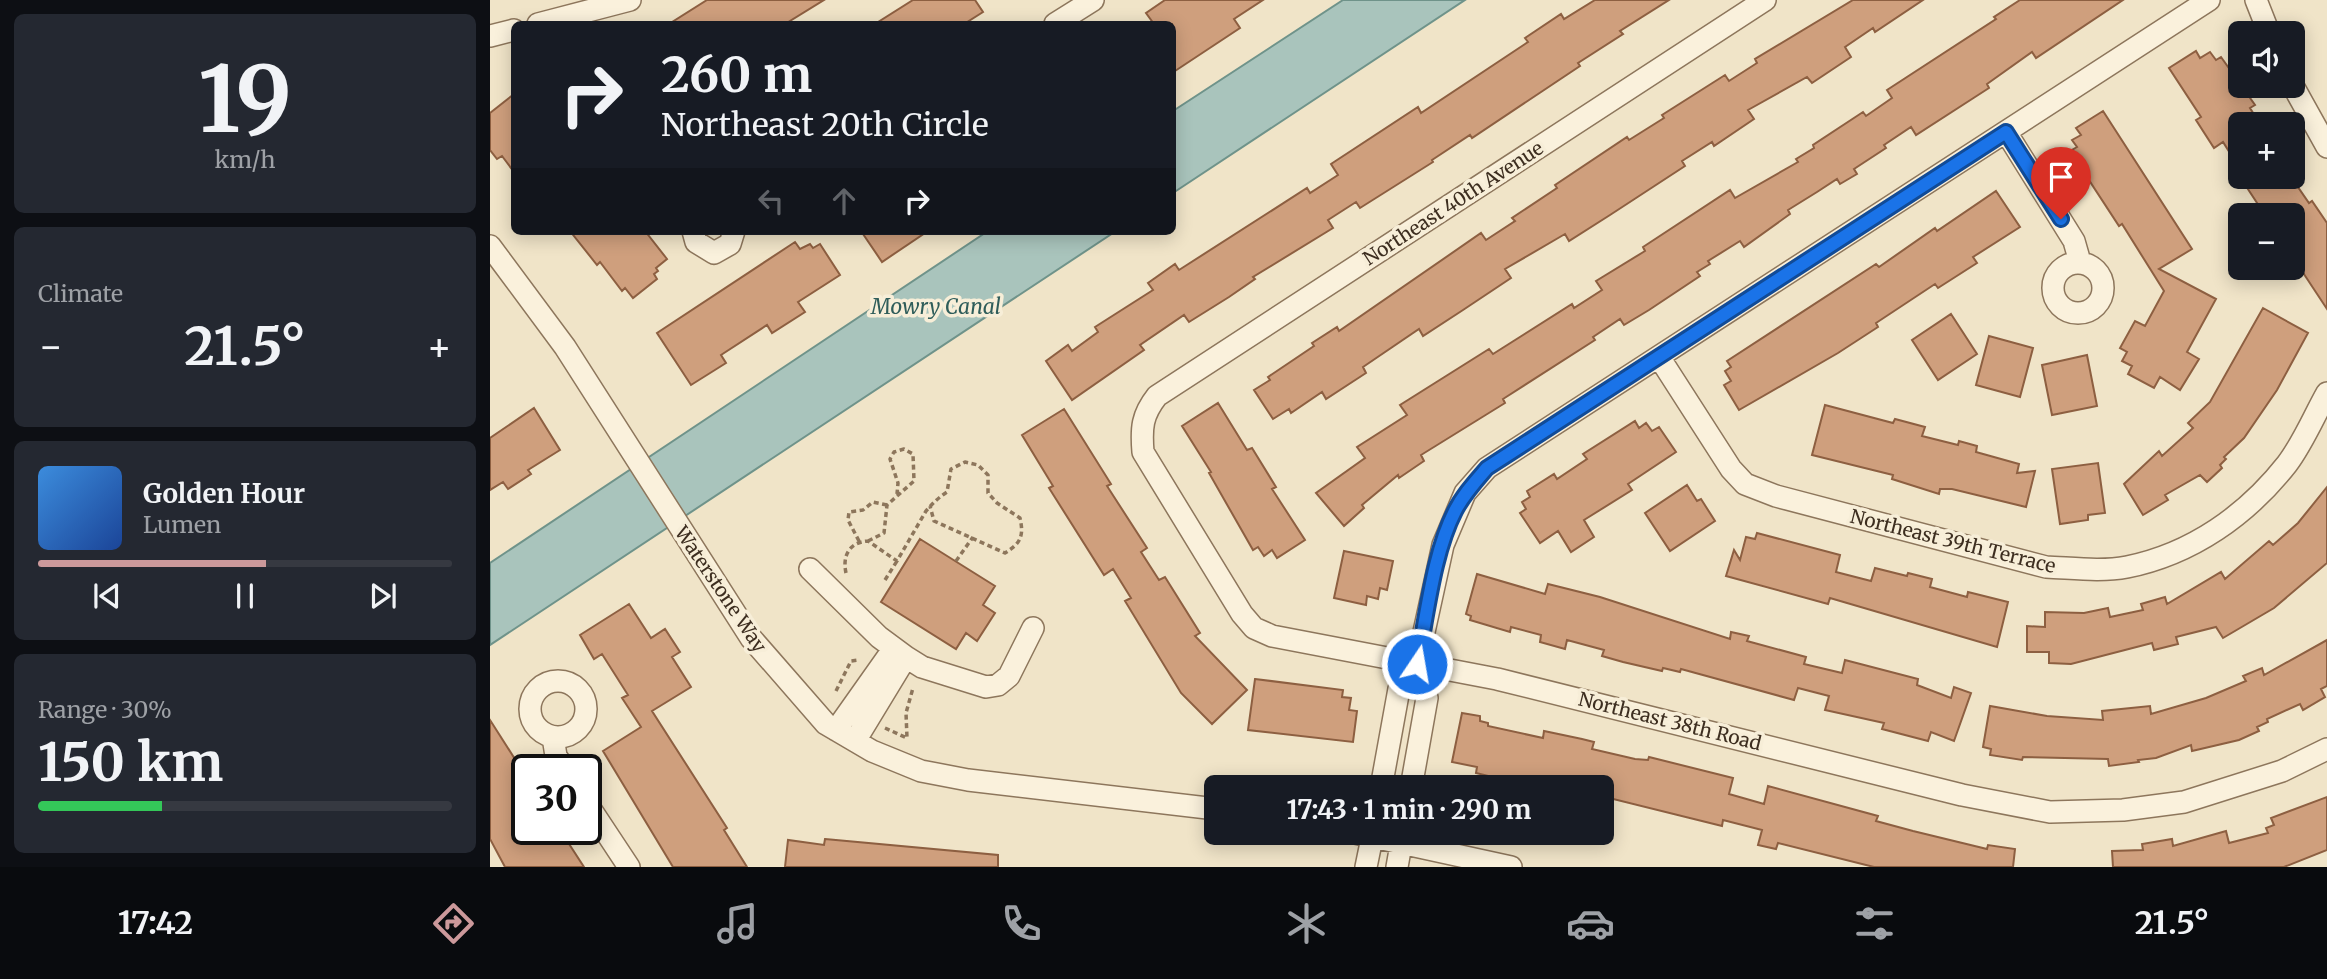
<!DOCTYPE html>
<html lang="en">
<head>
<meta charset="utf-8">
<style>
  body { margin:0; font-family:Merriweather,serif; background:#242831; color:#f1f3f6; height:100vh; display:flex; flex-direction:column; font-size:26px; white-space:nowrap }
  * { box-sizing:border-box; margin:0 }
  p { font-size:23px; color:#9ea1a6 }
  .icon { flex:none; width:38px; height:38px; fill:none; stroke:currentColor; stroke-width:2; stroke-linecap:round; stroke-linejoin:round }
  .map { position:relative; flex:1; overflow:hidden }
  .drawer { display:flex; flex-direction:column; gap:14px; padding:14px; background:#0d0f14; width:490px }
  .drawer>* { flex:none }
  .top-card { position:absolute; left:21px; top:21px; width:665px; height:214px; border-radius:10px; box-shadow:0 4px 18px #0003; background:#171b24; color:#f1f3f6; overflow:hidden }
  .tools { position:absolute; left:1738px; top:21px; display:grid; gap:14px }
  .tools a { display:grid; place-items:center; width:77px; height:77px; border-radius:10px; background:#171b24; box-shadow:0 4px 18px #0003; font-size:35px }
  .speed { position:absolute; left:21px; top:754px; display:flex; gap:14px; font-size:35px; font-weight:700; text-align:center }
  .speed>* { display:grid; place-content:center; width:91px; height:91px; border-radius:50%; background:#171b24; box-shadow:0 4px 18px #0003; line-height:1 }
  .speed .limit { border:4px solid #111; border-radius:10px; background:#fff; color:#111 }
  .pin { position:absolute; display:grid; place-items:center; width:60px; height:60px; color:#fff; margin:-72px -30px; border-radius:50% 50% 50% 0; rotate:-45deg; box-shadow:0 0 7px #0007 }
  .pin .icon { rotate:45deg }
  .me { position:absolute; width:77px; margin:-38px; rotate:12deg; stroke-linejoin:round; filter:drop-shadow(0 0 5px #0008) }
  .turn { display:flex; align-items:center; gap:24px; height:147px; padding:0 35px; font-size:32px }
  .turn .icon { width:91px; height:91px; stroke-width:2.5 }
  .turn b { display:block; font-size:49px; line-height:60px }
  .lanes { display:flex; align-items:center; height:66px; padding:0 35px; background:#0003; justify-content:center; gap:35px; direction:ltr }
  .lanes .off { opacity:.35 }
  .big { font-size:52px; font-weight:700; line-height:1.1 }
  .drawer .tile { flex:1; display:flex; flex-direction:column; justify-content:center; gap:10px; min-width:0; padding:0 24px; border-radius:10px; background:#242831 }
  .drawer .dial { align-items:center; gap:0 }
  .dial b { font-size:91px; line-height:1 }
  .song { display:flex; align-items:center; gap:21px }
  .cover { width:84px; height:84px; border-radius:10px; background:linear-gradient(135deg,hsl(210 70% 55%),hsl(220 70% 35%)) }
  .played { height:7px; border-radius:4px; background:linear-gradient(90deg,#cc999b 55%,#363941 55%) }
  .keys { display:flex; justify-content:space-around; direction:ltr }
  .heat { display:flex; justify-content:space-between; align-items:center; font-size:38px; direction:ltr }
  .charge { height:10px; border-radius:5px; background:linear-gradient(90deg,#34c759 30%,#363941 0) }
  .trip { position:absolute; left:714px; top:775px; width:410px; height:70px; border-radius:10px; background:#171b24; box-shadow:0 4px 18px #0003; font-weight:700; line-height:70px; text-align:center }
  .dock { display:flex; height:112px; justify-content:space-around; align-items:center; background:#090b0e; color:#9ea1a6 }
  .dock .icon { width:49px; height:49px }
  .dock .selected { color:#cc999b }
  .dock b { font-size:32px; color:#f1f3f6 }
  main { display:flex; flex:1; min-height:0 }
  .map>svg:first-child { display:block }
  .water { fill:#a9c4bc; stroke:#6f938a; stroke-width:2 }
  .building { fill:#cf9f7d; stroke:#8d5f41; stroke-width:2 }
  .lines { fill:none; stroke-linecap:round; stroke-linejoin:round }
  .minor-casing { stroke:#8d765c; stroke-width:24 }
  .path { stroke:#8d765c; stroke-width:3.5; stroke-dasharray:5 3.5; stroke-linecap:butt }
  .minor { stroke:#faf1dc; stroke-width:21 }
  .route-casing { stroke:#114b97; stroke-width:18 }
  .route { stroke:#1a73e8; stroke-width:12 }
  .labels { text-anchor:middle; stroke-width:7; stroke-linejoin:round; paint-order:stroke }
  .street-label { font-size:19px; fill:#3d2e20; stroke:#f7eed8 }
  .water-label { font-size:21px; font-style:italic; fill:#2f5d5a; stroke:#f7eed8 }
</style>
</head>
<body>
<main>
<section class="drawer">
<div class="tile dial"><b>19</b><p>km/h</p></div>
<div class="tile"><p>Climate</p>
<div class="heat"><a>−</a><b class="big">21.5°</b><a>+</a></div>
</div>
<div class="tile">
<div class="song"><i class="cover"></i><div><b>Golden Hour</b><p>Lumen</p></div></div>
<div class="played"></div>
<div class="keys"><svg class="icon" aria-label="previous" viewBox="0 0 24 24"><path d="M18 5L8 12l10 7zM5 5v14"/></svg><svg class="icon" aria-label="pause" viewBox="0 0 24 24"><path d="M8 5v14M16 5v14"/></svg><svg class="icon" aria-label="next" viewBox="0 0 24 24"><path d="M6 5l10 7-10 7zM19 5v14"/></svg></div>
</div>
<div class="tile"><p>Range · 30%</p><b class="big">150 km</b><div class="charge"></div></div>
</section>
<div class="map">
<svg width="1837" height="867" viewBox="0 0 1837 867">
  <rect width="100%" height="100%" fill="#f0e4c8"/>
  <path class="water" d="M853,0H975L683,193V111Z
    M498,231H626L0,645V563Z"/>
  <path class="building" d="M217,0H334L295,24H179Z
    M423,0H485L493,12L474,24H385Z
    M675,0H773L744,19L750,28L682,73V24H664L656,13Z
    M1105,0H1179L1130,31L1133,34L1088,63L1090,66L982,138L980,135L942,160L943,162L870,208L866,202L838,220L843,228L763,277L765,279L739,297L699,322L694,315L650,345L654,350L582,400L556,361L578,345L582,351L608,332L605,327L663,290L658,283L685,264L689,270L817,188L820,193L848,175L841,164L928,107L931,113L1038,42L1035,38L1071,14L1074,19Z
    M1363,0H1433L1385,32L1383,28L1355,47L1361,57L1322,83L1317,77L1258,110L1264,119L1224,146L1222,142L1192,161L1195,166L1120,215L1079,241L1075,234L1015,269L1021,278L973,310L933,336L929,329L873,367L876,373L836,399L832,392L801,413L799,409L783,419L764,390L780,380L778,377L824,346L822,343L847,327L849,331L991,233L996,240L1025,221L1022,218L1067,188L1065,185L1137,137L1139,140L1174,118L1172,115L1235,75L1239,81L1267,63L1265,59Z
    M1530,0H1633L1546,58L1542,52L1497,84L1499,88L1426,135L1421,127L1394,145L1396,148L1364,169L1367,174L1350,184L1347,179L1327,192L1298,210L1300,214L1254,247L1250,241L1218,261L1220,264L1207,272L1210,276L1159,310L1134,325L1130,319L1103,337L1105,340L1013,399L1015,403L931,455L934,461L909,478L908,475L872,505L874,508L854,526L826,493L875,458L867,447L917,415L910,405L999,349L1003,354L1082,304L1084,308L1112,290L1106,281L1155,251L1153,247L1240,190L1245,198L1308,162L1306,159L1324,148L1323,145L1373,112L1376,116L1402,98L1397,90L1506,19L1504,17Z
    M1706,51L1710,58L1720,52L1726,60L1731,57L1765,105L1760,108L1770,124H1750V169L1733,142L1724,148L1706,120L1711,117L1679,68Z
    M24,94V172L12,156L7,159L0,150V113Z
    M1613,111L1702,249L1669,269L1726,299L1697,352L1709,359L1690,390L1670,377L1664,388L1638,374L1642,366L1632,361L1637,352L1630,348L1645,321L1655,326L1674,291L1632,224L1629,226L1580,151L1587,147L1582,140L1591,135L1586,128Z
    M1750,177H1801L1819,203L1822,201L1837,223V309L1802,256V215H1775Z
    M1506,191L1530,227L1483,257L1487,263L1448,288L1445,284L1386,323L1388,327L1348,353L1249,410L1234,385L1241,381L1235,371L1241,367L1237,361L1386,264L1389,267L1445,228L1447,231Z
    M80,231H155L177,259L166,268L168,271L164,274L167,279L143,298L135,288L132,291L110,262L107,265Z
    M371,231H438L392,262Z
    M305,242L310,249L320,244L323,248L330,244L350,275L308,302L315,312L282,333L277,325L231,355L236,363L201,385L167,333Z
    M1773,308L1818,333L1787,390L1754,438L1734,457L1736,459L1730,465L1732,468L1717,482L1710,475L1675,495L1678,500L1653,515L1634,484L1669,451L1672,456L1703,428L1698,423L1720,402Z
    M1461,314L1487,354L1448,380L1422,340Z
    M1499,336L1543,348L1530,397L1486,385Z
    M1597,355L1607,406L1562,415L1552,365Z
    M728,403L757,450L762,448L786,487L782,489L815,540L787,558L782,550L774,556L768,547L763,550L719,473L721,472L692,426Z
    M1335,405L1403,423L1405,419L1435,427L1432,436L1468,445L1469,441L1487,446L1486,452L1529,464L1527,473L1545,471L1536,507L1462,489H1450L1449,494L1402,479L1403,475L1322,455Z
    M44,408L70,450L38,470L41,474L18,489L13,482L0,490V438Z
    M574,409L621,484L617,486L657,548L651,552L669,580L675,577L710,633L705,636L757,690L722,724L691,693L635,601L641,598L623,569L614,575L559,488L563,486L532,435Z
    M1145,421L1149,428L1156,423L1162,431L1169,427L1186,452L1138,484L1142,490L1094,520L1104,537L1081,552L1068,531L1050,543L1030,513L1036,509L1032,502L1040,497L1037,491L1064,474L1067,479L1097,459L1093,454Z
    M1608,463L1615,513L1598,515V520L1570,524L1562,469Z
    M1197,485L1207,501L1211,499L1225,521L1180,551L1155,513Z
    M1837,487V563L1784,608L1733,638L1726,627L1686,637L1688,644L1664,650L1662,643L1581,664L1559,663V652H1537V626L1555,627V612L1594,613L1618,608L1620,617L1653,610L1651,604L1675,597L1677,604L1731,572L1735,579L1779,541L1783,545L1808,523Z
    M1267,533L1350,555L1346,572L1381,581L1385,568L1417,576L1418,573L1442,579L1440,587L1477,597L1478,592L1518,602L1507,647L1340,598L1338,604L1236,576L1244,550L1250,560L1256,537L1265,539Z
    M430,539L505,586L493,605L505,613L487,641L476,633L466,649L391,602Z
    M854,551L903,561L897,590L890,588L888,599L877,596L876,605L844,598Z
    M987,574L1055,594L1058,584L1110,597L1240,639L1241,632L1259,636L1257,641L1316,657L1314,664L1352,673L1355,660L1428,679L1427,685L1461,698L1464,687L1481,693L1464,741L1441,732L1438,741L1392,729L1394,723L1335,710L1339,696L1308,688L1304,700L1191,669L1190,672L1173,668L1172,671L1133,662L1112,656L1114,650L1077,640L1075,649L1050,642L1051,635L1021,627L1020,632L980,620L981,616L976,614Z
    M139,604L161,638L175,629L190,652L182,657L201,687L162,711L237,828L234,830L257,867H183L113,751L151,727L132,698L138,695L112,654L104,659L90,635Z
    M1837,640V686L1831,689L1835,697L1813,710L1810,704L1777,719L1778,722L1767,727L1769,731L1749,740L1702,751L1701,745L1666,758L1648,760L1649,762L1619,766L1618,759L1533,757L1532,760L1500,755L1501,749L1493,747L1500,706L1557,716L1613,720L1612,711L1660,706L1661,714L1716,698L1756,681L1753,676L1772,668L1774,675Z
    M765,679L853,690L852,697L861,698L859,710L867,711L863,742L758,730Z
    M972,713L990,716V721L998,723V726L1053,738L1054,731L1092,739L1104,742L1102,749L1145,759L1158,760L1159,757L1243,778L1239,794L1274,804L1278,786L1388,816L1386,821L1423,831L1497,849L1498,845L1525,849L1523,867H1384L1288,843L1286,849L1268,845L1272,830L1233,820L1232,826L1111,796V788H1081L1063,783L1062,788H1047L986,773L987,767L962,762Z
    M0,720L37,778V830H70L94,867H15L0,839Z
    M1837,797V850L1794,867H1623L1622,851L1653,850L1652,844L1682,839L1683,846L1736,831L1739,843L1778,833L1776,828L1784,825L1781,818Z
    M335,839L508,855V867H295L298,840L334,845Z"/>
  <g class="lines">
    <defs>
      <path id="minor" d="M1275,0L667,396C652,415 651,428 653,452L752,614L764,628L782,636L1007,679L1472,795L1560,812L1633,810L1694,802L1792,771L1837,749
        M1766,0L1779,33
        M48,24L140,0
        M565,24L603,0
        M0,36L24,30
        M1802,84L1837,147
        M1516,132L1584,241L1590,262
        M203,231L206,242L224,253L240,244L244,231
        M0,246L75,347L261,638L336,724L382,751L431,771L478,780L726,809
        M1563 288a25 25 0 1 1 50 0a25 25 0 1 1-50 0Z
        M1169,357L1241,469L1255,484L1286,496L1556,567C1582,568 1611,572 1637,567C1702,554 1757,515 1797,464C1813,443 1824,416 1837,393
        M320,569L389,637L416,657L432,667L496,687L508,685L519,676L543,628
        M40 709a28 28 0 1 1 56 0a28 28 0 1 1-56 0Z
        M346,730L404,648
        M63,737L66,756L75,770
        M365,741L416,657
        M891,788L909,689L927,664L953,545L975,493L997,468L1719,0
        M921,788L937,698L927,664
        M96,802L139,867
        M865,833L1021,867
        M876,867L883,833
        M907,867L913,833"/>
    </defs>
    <use href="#minor" class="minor-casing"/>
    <path class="path" d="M369,541L358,520L359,512L373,510L383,502L397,505
      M378,541L394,533L397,505L424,481L423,454L414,449L404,452L400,459L408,483L407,494
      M466,561L483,537
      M356,573C352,555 360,542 378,541L407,561L436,511C443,503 448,498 457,492L461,469L475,462L488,465L498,475V493L507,503L530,518C534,536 531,543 515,553L444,521L440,506
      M395,580L407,561
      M346,691L361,661L369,660
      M395,728L417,738L416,713L423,688"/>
    <use href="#minor" class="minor"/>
  </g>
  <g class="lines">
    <defs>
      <path id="route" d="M927,664C937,616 943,554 965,511C973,495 985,482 997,468L1516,132L1571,219"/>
    </defs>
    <use href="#route" class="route-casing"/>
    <use href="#route" class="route"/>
  </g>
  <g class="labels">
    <g class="street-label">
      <text transform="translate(963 203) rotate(-33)" y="7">Northeast 40th Avenue</text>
      <text transform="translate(1463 541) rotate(14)" y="7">Northeast 39th Terrace</text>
      <text transform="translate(231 589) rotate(56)" y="7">Waterstone Way</text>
      <text transform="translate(1180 721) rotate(14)" y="7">Northeast 38th Road</text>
    </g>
    <g class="water-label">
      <text x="446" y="314">Mowry Canal</text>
    </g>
  </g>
</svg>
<div class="tools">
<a><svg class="icon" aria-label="sound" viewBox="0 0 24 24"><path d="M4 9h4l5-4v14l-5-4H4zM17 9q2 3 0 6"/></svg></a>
<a>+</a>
<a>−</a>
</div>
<div class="speed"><div class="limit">30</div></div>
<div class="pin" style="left:1571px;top:219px;background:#d93025"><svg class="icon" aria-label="arrive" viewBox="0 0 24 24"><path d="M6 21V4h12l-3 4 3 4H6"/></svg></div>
<svg class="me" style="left:927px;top:664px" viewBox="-20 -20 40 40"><circle r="17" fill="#1a73e8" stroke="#fff" stroke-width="3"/><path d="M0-11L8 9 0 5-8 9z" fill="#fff"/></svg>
<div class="trip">17:43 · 1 min · 290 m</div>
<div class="top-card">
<div class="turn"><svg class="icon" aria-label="right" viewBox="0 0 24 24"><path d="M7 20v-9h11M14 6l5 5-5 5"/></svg><div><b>260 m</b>Northeast 20th Circle</div></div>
<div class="lanes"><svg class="icon off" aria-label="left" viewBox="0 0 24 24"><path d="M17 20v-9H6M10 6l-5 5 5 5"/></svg><svg class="icon off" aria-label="ahead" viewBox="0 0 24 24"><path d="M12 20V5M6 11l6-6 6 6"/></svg><svg class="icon" aria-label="right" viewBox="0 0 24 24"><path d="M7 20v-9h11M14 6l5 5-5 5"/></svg></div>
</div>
</div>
</main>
<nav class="dock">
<b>17:42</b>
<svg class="icon selected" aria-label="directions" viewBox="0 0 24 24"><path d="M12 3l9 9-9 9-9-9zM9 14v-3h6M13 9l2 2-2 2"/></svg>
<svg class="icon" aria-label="music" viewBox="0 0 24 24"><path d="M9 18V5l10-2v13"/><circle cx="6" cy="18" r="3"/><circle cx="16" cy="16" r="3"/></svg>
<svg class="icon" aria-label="phone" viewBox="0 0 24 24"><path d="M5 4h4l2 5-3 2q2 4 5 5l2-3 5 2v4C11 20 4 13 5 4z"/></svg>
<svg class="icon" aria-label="climate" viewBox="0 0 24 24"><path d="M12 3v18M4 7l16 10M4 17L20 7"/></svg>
<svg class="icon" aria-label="car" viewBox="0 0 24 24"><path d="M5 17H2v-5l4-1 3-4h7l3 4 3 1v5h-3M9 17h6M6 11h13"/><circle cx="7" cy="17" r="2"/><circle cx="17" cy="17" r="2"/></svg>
<svg class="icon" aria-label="filters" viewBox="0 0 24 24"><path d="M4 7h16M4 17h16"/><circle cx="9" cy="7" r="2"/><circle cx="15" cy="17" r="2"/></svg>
<b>21.5°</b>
</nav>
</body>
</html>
